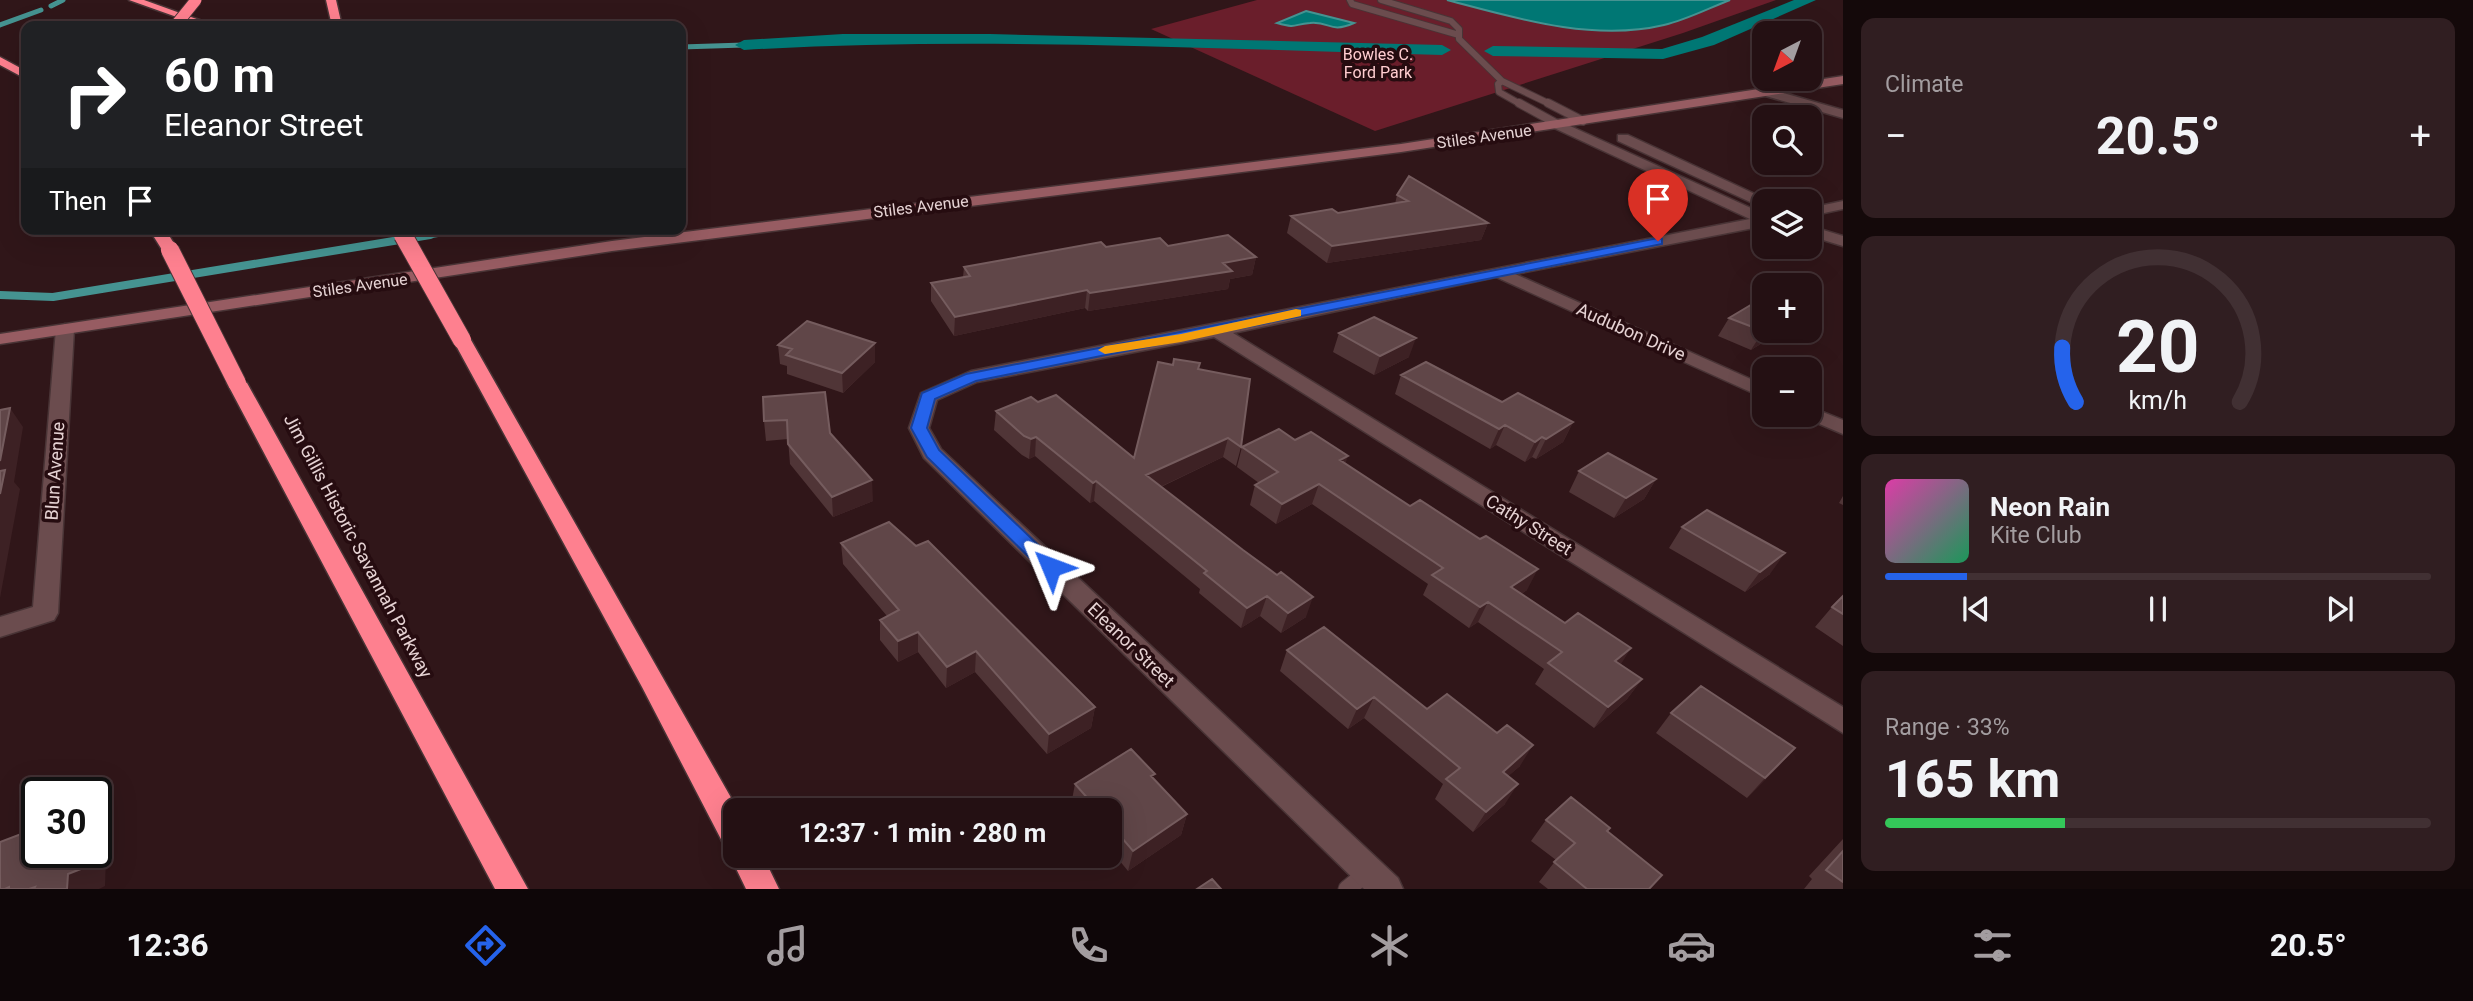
<!DOCTYPE html>
<html lang="en">
<head>
<meta charset="utf-8">
<style>
  body { margin:0; font-family:Roboto,sans-serif; background:#301e21; color:#f1f3f6; height:100vh; display:flex; flex-direction:column; font-size:26px; white-space:nowrap }
  * { box-sizing:border-box; margin:0 }
  p { font-size:23px; color:#a39da0 }
  .icon { flex:none; width:38px; height:38px; fill:none; stroke:currentColor; stroke-width:2; stroke-linecap:round; stroke-linejoin:round }
  .map { position:relative; flex:1; overflow:hidden }
  .panel { display:flex; flex-direction:column; gap:18px; padding:18px; background:#14090a; width:630px }
  .panel>* { flex:none }
  .guide { position:absolute; left:21px; top:21px; width:665px; height:214px; border-radius:14px; box-shadow:0 7px 28px #0002,0 0 0 2px #413033; background:#202124; color:#fff; overflow:hidden }
  .needle { width:46px; rotate:221deg }
  .fabs { position:absolute; left:1752px; top:21px; display:grid; gap:14px }
  .fabs a { display:grid; place-items:center; width:70px; height:70px; border-radius:14px; background:#241013; box-shadow:0 7px 28px #0002,0 0 0 2px #413033; font-size:35px }
  .speed { position:absolute; left:21px; top:777px; display:flex; gap:14px; font-size:35px; font-weight:700; text-align:center }
  .speed>* { display:grid; place-content:center; width:91px; height:91px; border-radius:50%; background:#241013; box-shadow:0 7px 28px #0002,0 0 0 2px #413033; line-height:1 }
  .speed .limit { border:4px solid #111; border-radius:10px; background:#fff; color:#111 }
  .pin { position:absolute; display:grid; place-items:center; width:60px; height:60px; color:#fff; margin:-72px -30px; border-radius:50% 50% 50% 0; rotate:-45deg; box-shadow:0 0 7px #0007 }
  .pin .icon { rotate:45deg }
  .me { position:absolute; width:77px; margin:-38px; rotate:314deg; stroke-linejoin:round; filter:drop-shadow(0 0 5px #0008) }
  .turn { display:flex; align-items:center; gap:24px; height:147px; padding:0 28px; font-size:32px }
  .turn .icon { width:91px; height:91px; stroke-width:2.5 }
  .turn b { display:block; font-size:49px; line-height:60px }
  .then { display:flex; align-items:center; height:66px; padding:0 28px; background:#0003; gap:14px; font-size:26px }
  .big { font-size:52px; font-weight:700; line-height:1.1 }
  .panel .card { flex:1; display:flex; flex-direction:column; justify-content:center; gap:10px; min-width:0; padding:0 24px; border-radius:14px; background:#301e21 }
  .panel .dial { align-items:center; gap:0 }
  .dial svg { height:182px; overflow:visible; fill:none; stroke:#413033; stroke-width:7; stroke-linecap:round; text-anchor:middle }
  .dial text { fill:#f1f3f6; stroke:none }
  .song { display:flex; align-items:center; gap:21px }
  .cover { width:84px; height:84px; border-radius:10px; background:linear-gradient(135deg,hsl(320 70% 55%),hsl(150 70% 35%)) }
  .played { height:7px; border-radius:4px; background:linear-gradient(90deg,#2563eb 15%,#413033 15%) }
  .keys { display:flex; justify-content:space-around; direction:ltr }
  .heat { display:flex; justify-content:space-between; align-items:center; font-size:38px; direction:ltr }
  .charge { height:10px; border-radius:5px; background:linear-gradient(90deg,#34c759 33%,#413033 0) }
  .trip { position:absolute; left:723px; top:798px; width:399px; height:70px; border-radius:14px; background:#241013; box-shadow:0 7px 28px #0002,0 0 0 2px #413033; font-weight:700; line-height:70px; text-align:center }
  .tab-bar { display:flex; height:112px; justify-content:space-around; align-items:center; background:#0e0608; color:#a39da0 }
  .tab-bar .icon { width:49px; height:49px }
  .tab-bar .current { color:#2563eb }
  .tab-bar b { font-size:32px; color:#f1f3f6 }
  main { display:flex; flex:1; min-height:0 }
  .map>svg:first-child { display:block }
  .green { fill:#6a1e2b }
  .water { fill:#007774; stroke:#459391; stroke-width:2 }
  .lines { fill:none; stroke-linecap:round; stroke-linejoin:round }
  .stream-far2 { stroke:#459391; stroke-width:5 }
  .stream-far1 { stroke:#459391; stroke-width:6 }
  .stream { stroke:#459391; stroke-width:8 }
  .canal { fill:#007774; fill-rule:evenodd }
  .lane-far2-casing { stroke:#493436; stroke-width:8 }
  .lane-far1-casing { stroke:#493436; stroke-width:10 }
  .lane-casing { stroke:#493436; stroke-width:19 }
  .street-casing { stroke:#493436; stroke-width:3 }
  .secondary-casing { stroke:#493436; stroke-width:3 }
  .highway-casing { stroke:#493436; stroke-width:3 }
  .lane-far2 { stroke:#6b4c4e; stroke-width:6 }
  .lane-far1 { stroke:#6b4c4e; stroke-width:8 }
  .lane { stroke:#6b4c4e; stroke-width:17 }
  .street { fill:#6b4c4e; fill-rule:evenodd }
  .secondary { fill:#975c62; fill-rule:evenodd }
  .highway { fill:#fe808f; fill-rule:evenodd }
  .highway-bridge-far2-casing { stroke:#493436; stroke-width:13; stroke-linecap:butt }
  .highway-bridge-far1-casing { stroke:#493436; stroke-width:16; stroke-linecap:butt }
  .highway-bridge-casing { stroke:#493436; stroke-width:20; stroke-linecap:butt }
  .highway-bridge-far2 { stroke:#fe808f; stroke-width:11 }
  .highway-bridge-far1 { stroke:#fe808f; stroke-width:14 }
  .highway-bridge { stroke:#fe808f; stroke-width:18 }
  .wall { fill:#503537 }
  .shaded-wall { fill:#3d2124 }
  .building { fill:#604648; stroke:#755c5e; stroke-width:2 }
  .route { fill:#2563eb; stroke:#184099; stroke-width:2 }
  .slow { fill:#f59e0b }
  .labels { text-anchor:middle; stroke-width:7; stroke-linejoin:round; paint-order:stroke }
  .far-park-label { font-size:16px; fill:#ffcdd0; stroke:#260c10 }
  .far-street-label { font-size:16px; fill:#e6d3d4; stroke:#260c10 }
  .street-label { font-size:18px; fill:#e6d3d4; stroke:#260c10 }
</style>
</head>
<body>
<main>
<div class="map">
<svg width="1843" height="889" viewBox="0 0 1843 889">
  <rect width="100%" height="100%" fill="#301619"/>
  <path class="green" d="M1257,0H1776L1683,33L1375,131L1151,29Z"/>
  <path class="water" d="M1447,0H1730C1709,8 1686,20 1664,25C1593,42 1515,18 1447,0Z
    M1306,11L1354,23C1329,34 1331,21 1310,23C1293,24 1298,29 1277,23Z"/>
  <g class="lines">
    <path class="stream-far2" d="M51,6L63,0
      M0,25L41,10
      M681,47L744,45"/>
    <path class="stream-far1" d="M420,237L467,229"/>
    <path class="stream" d="M0,295L53,297L430,235"/>
    <path class="canal" d="M1794,0H1816L1714,45L1663,59L1493,56L1484,51L1493,46L1662,49L1702,37Z
      M843,34H990L1442,45L1451,50L1442,55C1210,49 976,36 744,50L735,45L744,40Z"/>
    <defs>
      <path id="lane-far2" d="M1350,0L1352,4L1459,35
        M1381,0L1451,21L1459,29V39L1502,81
        M1522,105L1499,92L1498,84L1502,81L1552,105"/>
      <path id="lane-far1" d="M1519,103L1559,125
        M1548,103L1583,121"/>
      <path id="lane" d="M1347,889L1368,872"/>
      <path id="street" d="M1766,88L1843,110V118L1762,95L1760,92Z
        M1559,121L1764,214V226L1515,274L1764,385V398L1496,277L1233,333L1843,707V733L1214,337L977,382L937,400L929,428L941,449L1398,878L1403,889H1364L924,458L909,428L921,393L971,371L1750,219L1554,128V122Z
        M1618,135H1628L1770,201H1764V207L1759,206L1618,141Z
        M1843,201V209L1810,216V208Z
        M1810,226L1843,236V246L1810,236Z
        M65,324L74,329L58,613L54,620L0,637V617L33,607L56,329Z
        M1810,407L1843,420V434L1803,417L1801,415H1810Z"/>
      <path id="secondary" d="M1843,76V84L1401,152L612,251L0,344V334L612,241L1401,144Z"/>
      <path id="highway" d="M129,0H144L216,26H202Z
        M326,0H336L342,26H332Z
        M0,57L26,71V79L0,65Z
        M149,229H165L178,250L176,253H164Z
        M462,334L471,340L738,810H735V856H763L779,889H746L730,856L733,849L724,845L642,687L453,340Z
        M237,377L247,383L528,889H495L227,383Z"/>
    </defs>
    <use href="#lane-far2" class="lane-far2-casing"/>
    <use href="#lane-far1" class="lane-far1-casing"/>
    <use href="#lane" class="lane-casing"/>
    <use href="#street" class="street-casing"/>
    <use href="#secondary" class="secondary-casing"/>
    <use href="#highway" class="highway-casing"/>
    <use href="#lane-far2" class="lane-far2"/>
    <use href="#lane-far1" class="lane-far1"/>
    <use href="#lane" class="lane"/>
    <use href="#street" class="street"/>
    <use href="#secondary" class="secondary"/>
    <use href="#highway" class="highway"/>
    <defs>
      <path id="highway-bridge-far2" d="M175,26L196,0"/>
      <path id="highway-bridge-far1" d="M400,229L404,237"/>
      <path id="highway-bridge" d="M403,235L462,340
        M170,250L237,383"/>
    </defs>
    <use href="#highway-bridge-far2" class="highway-bridge-far2-casing"/>
    <use href="#highway-bridge-far1" class="highway-bridge-far1-casing"/>
    <use href="#highway-bridge" class="highway-bridge-casing"/>
    <use href="#highway-bridge-far2" class="highway-bridge-far2"/>
    <use href="#highway-bridge-far1" class="highway-bridge-far1"/>
    <use href="#highway-bridge" class="highway-bridge"/>
  </g>
  <path class="wall" d="M1397,195L1488,223L1481,240L1327,263L1287,233L1291,216L1338,213L1395,204Z
    M1168,246L1256,257L1252,275L1230,279L1228,289L1088,311L1085,308L954,336L931,301V283L963,277L964,267Z
    M1729,318L1780,332L1751,350L1718,336Z
    M1339,333L1409,357L1374,375L1333,352Z
    M875,343V362L843,393L787,374V366L780,364L778,345Z
    M1173,365L1198,369L1241,447L1236,466L1223,457L1161,487L1306,617L1281,633L1260,616L1241,628L1199,593L1200,589L1094,501L1090,503L1035,456L1029,459L1022,455L994,430L996,411L1038,402L1134,458Z
    M1401,375L1502,402L1573,422L1563,442L1536,459L1532,457L1525,462L1496,445L1490,449L1395,394Z
    M763,397L830,433L873,501L833,517L790,464L788,439L766,441L764,421Z
    M1295,440L1345,464L1527,590L1521,594L1642,679L1627,699L1594,728L1535,684L1544,669L1478,622L1469,628L1423,595L1428,584L1312,504L1276,524L1250,505L1255,485L1259,483L1237,467L1242,447Z
    M1579,471L1656,479L1644,499L1614,518L1569,492Z
    M1843,496V505L1839,503Z
    M1682,527L1770,574L1745,592L1669,548Z
    M841,543L1095,707L1091,728L1047,754L975,672L946,688L918,652L898,662L880,640V620L887,616L843,564Z
    M1843,596V646L1815,627L1832,607Z
    M1287,650L1427,709L1520,766L1508,776L1505,804L1473,832L1435,799L1443,784L1364,718L1348,729L1280,671Z
    M1671,713L1795,748L1747,798L1656,733Z
    M1153,779L1187,814L1181,835L1128,871L1110,849V810H1076L1071,805L1075,784Z
    M1546,820L1608,831L1650,889H1548L1539,882L1556,860L1531,841Z
    M1843,839V889H1804L1812,879L1809,876Z"/>
  <path class="shaded-wall" d="M1488,223L1481,240L1327,263L1332,246Z
    M1256,257L1252,275L1230,279L1228,289L1088,311L1090,293L1223,263Z
    M1087,290L1085,308L954,336L955,317Z
    M1763,331H1781L1751,350Z
    M1416,338L1409,357L1374,375L1380,356Z
    M875,343V362L843,393L842,373Z
    M10,408L23,427L14,482L20,489L0,598V461Z
    M1573,422L1563,442L1536,459L1546,439Z
    M1505,425L1496,445L1490,449L1499,429Z
    M1036,437L1035,456L1029,459L1031,439Z
    M1542,437L1532,457L1525,462L1535,442Z
    M1228,438L1223,457L1143,495L1146,475Z
    M1348,456L1341,476L1340,460Z
    M1656,479L1644,499L1614,518L1626,498Z
    M872,480L873,501L833,517L832,497Z
    M1096,481L1094,501L1090,503L1093,483Z
    M1319,484L1312,504L1276,524L1282,504Z
    M1785,553L1770,574L1745,592L1760,572Z
    M1538,569L1527,590L1500,607L1511,587Z
    M1267,596L1260,616L1241,628L1247,608Z
    M1313,597L1306,617L1281,633L1288,613Z
    M1488,602L1478,622L1469,628L1480,607Z
    M918,632V652L898,662V641Z
    M1631,648L1618,669L1615,661Z
    M976,651L975,672L946,688L947,667Z
    M1642,679L1627,699L1594,728L1608,707Z
    M1374,697L1364,718L1348,729L1357,709Z
    M1095,707L1091,728L1047,754L1049,734Z
    M1533,745L1520,766L1490,792L1503,772Z
    M1795,748L1777,768L1747,798L1765,778Z
    M1518,784L1505,804L1473,832L1486,812Z
    M1187,814L1181,835L1128,871L1133,851Z
    M96,817L107,829L105,886L99,889H67L68,874L86,852H96Z"/>
  <path class="building" d="M1409,176L1488,223L1332,246L1291,216L1332,209L1338,213L1408,201L1397,195Z
    M1228,235L1256,257L1223,263L1232,271L1090,293L1087,290L955,317L931,283L970,276L964,267L1101,242L1106,247L1160,238L1168,246Z
    M1759,300L1764,302V331H1763L1729,318Z
    M1374,317L1416,338L1380,356L1339,333Z
    M807,321L875,343L842,373L786,355L792,349L778,345Z
    M1174,359L1200,363L1198,369L1250,379L1241,447L1228,438L1146,475L1243,550L1277,575L1281,572L1313,597L1288,613L1267,596L1247,608L1204,573L1207,571L1096,481L1093,483L1036,437L1031,439L1024,436L996,411L1031,397L1038,402L1056,395L1134,458L1158,362L1173,365Z
    M1426,362L1502,402L1518,393L1573,422L1546,439L1542,437L1535,442L1505,425L1499,429L1401,375Z
    M825,392L830,433L872,480L832,497L788,444L787,420L764,421L763,397Z
    M10,408L0,461V410Z
    M1279,429L1295,440L1311,432L1348,456L1340,460L1410,506L1420,500L1480,539L1486,536L1538,569L1511,587L1565,623L1578,613L1631,648L1615,661L1642,679L1608,707L1548,663L1562,652L1488,602L1480,607L1432,575L1443,568L1319,484L1282,504L1255,485L1278,472L1242,447Z
    M1608,453L1656,479L1626,498L1579,471Z
    M5,470L0,494V471Z
    M1707,510L1785,553L1760,572L1682,527Z
    M889,522L916,546L928,541L1095,707L1049,734L976,651L947,667L918,632L898,641L880,620L899,610L841,543Z
    M1843,596V614L1832,607Z
    M1324,627L1427,709L1447,694L1497,733L1507,725L1533,745L1503,772L1518,784L1486,812L1446,779L1460,768L1374,697L1357,709L1287,650Z
    M1701,686L1795,748L1765,778L1671,713Z
    M1131,749L1155,774L1151,776L1187,814L1133,851L1110,824V810H1098L1075,784Z
    M1571,797L1610,828L1607,831L1662,875L1649,889H1587L1554,862L1575,843L1546,820Z
    M37,828V852H86V867L68,874L67,889H34L35,887L29,889H9V887L5,889H0V842Z
    M1843,851V882L1826,870Z
    M1212,879L1221,889H1197Z"/>
  <path class="route" d="M1658,238L1662,239V244L976,381L935,399L927,428L939,450L1057,563L1060,567L1057,572H1044L927,457L911,428L922,393L966,374Z"/>
  <path class="slow" d="M1296,309L1301,310V316L1181,342L1105,354L1098,350L1105,346L1181,334Z"/>
  <g class="labels">
    <g class="far-park-label">
      <text x="1378" y="60">Bowles C.<tspan x="1378" dy="18">Ford Park</tspan></text>
    </g>
    <g class="far-street-label">
      <text transform="translate(1484 136) rotate(-8)" y="6">Stiles Avenue</text>
      <text transform="translate(921 206) rotate(-7)" y="6">Stiles Avenue</text>
      <text transform="translate(360 285) rotate(-8)" y="6">Stiles Avenue</text>
    </g>
    <g class="street-label">
      <text transform="translate(1631 332) rotate(24)" y="6">Audubon Drive</text>
      <text transform="translate(55 471) rotate(-86)" y="6">Blun Avenue</text>
      <text transform="translate(1529 525) rotate(32)" y="6">Cathy Street</text>
      <text transform="translate(358 546) rotate(62)" y="6">Jim Gillis Historic Savannah Parkway</text>
      <text transform="translate(1131 645) rotate(44)" y="6">Eleanor Street</text>
    </g>
  </g>
</svg>
<div class="fabs">
<a><svg class="needle" viewBox="-14 -14 28 28"><path d="M0-13l5 13h-10z" fill="#e53935"/><path d="M0 13l5-13h-10z" fill="#a39da0"/></svg></a>
<a><svg class="icon" aria-label="search" viewBox="0 0 24 24"><circle cx="10" cy="10" r="6"/><path d="M15 15l6 6"/></svg></a>
<a><svg class="icon" aria-label="layers" viewBox="0 0 24 24"><path d="M12 4l9 5-9 5-9-5zM3 14l9 5 9-5"/></svg></a>
<a>+</a>
<a>−</a>
</div>
<div class="speed"><div class="limit">30</div></div>
<div class="pin" style="left:1658px;top:241px;background:#d93025"><svg class="icon" aria-label="arrive" viewBox="0 0 24 24"><path d="M6 21V4h12l-3 4 3 4H6"/></svg></div>
<svg class="me" style="left:1051px;top:567px" viewBox="-20 -20 40 40"><path d="M0-17L14 15 0 8-14 15z" fill="#2563eb" stroke="#fff" stroke-width="4"/></svg>
<div class="trip">12:37 · 1 min · 280 m</div>
<div class="guide">
<div class="turn"><svg class="icon" aria-label="right" viewBox="0 0 24 24"><path d="M7 20v-9h11M14 6l5 5-5 5"/></svg><div><b>60 m</b>Eleanor Street</div></div>
<div class="then">Then<svg class="icon" aria-label="arrive" viewBox="0 0 24 24"><path d="M6 21V4h12l-3 4 3 4H6"/></svg></div>
</div>
</div>
<section class="panel">
<div class="card"><p>Climate</p>
<div class="heat"><a>−</a><b class="big">20.5°</b><a>+</a></div>
</div>
<div class="card dial"><svg viewBox="0 0 100 80">
<path d="M14 69A42 42 0 1 1 86 69"/>
<path d="M14 69A42 42 0 0 1 8 45" stroke="#2563eb"/>
<text x="50" y="56" font-size="32" font-weight="700">20</text>
<text x="50" y="72" font-size="11">km/h</text>
</svg></div>
<div class="card">
<div class="song"><i class="cover"></i><div><b>Neon Rain</b><p>Kite Club</p></div></div>
<div class="played"></div>
<div class="keys"><svg class="icon" aria-label="previous" viewBox="0 0 24 24"><path d="M18 5L8 12l10 7zM5 5v14"/></svg><svg class="icon" aria-label="pause" viewBox="0 0 24 24"><path d="M8 5v14M16 5v14"/></svg><svg class="icon" aria-label="next" viewBox="0 0 24 24"><path d="M6 5l10 7-10 7zM19 5v14"/></svg></div>
</div>
<div class="card"><p>Range · 33%</p><b class="big">165 km</b><div class="charge"></div></div>
</section>
</main>
<nav class="tab-bar">
<b>12:36</b>
<svg class="icon current" aria-label="directions" viewBox="0 0 24 24"><path d="M12 3l9 9-9 9-9-9zM9 14v-3h6M13 9l2 2-2 2"/></svg>
<svg class="icon" aria-label="music" viewBox="0 0 24 24"><path d="M9 18V5l10-2v13"/><circle cx="6" cy="18" r="3"/><circle cx="16" cy="16" r="3"/></svg>
<svg class="icon" aria-label="phone" viewBox="0 0 24 24"><path d="M5 4h4l2 5-3 2q2 4 5 5l2-3 5 2v4C11 20 4 13 5 4z"/></svg>
<svg class="icon" aria-label="climate" viewBox="0 0 24 24"><path d="M12 3v18M4 7l16 10M4 17L20 7"/></svg>
<svg class="icon" aria-label="car" viewBox="0 0 24 24"><path d="M5 17H2v-5l4-1 3-4h7l3 4 3 1v5h-3M9 17h6M6 11h13"/><circle cx="7" cy="17" r="2"/><circle cx="17" cy="17" r="2"/></svg>
<svg class="icon" aria-label="filters" viewBox="0 0 24 24"><path d="M4 7h16M4 17h16"/><circle cx="9" cy="7" r="2"/><circle cx="15" cy="17" r="2"/></svg>
<b>20.5°</b>
</nav>
</body>
</html>
